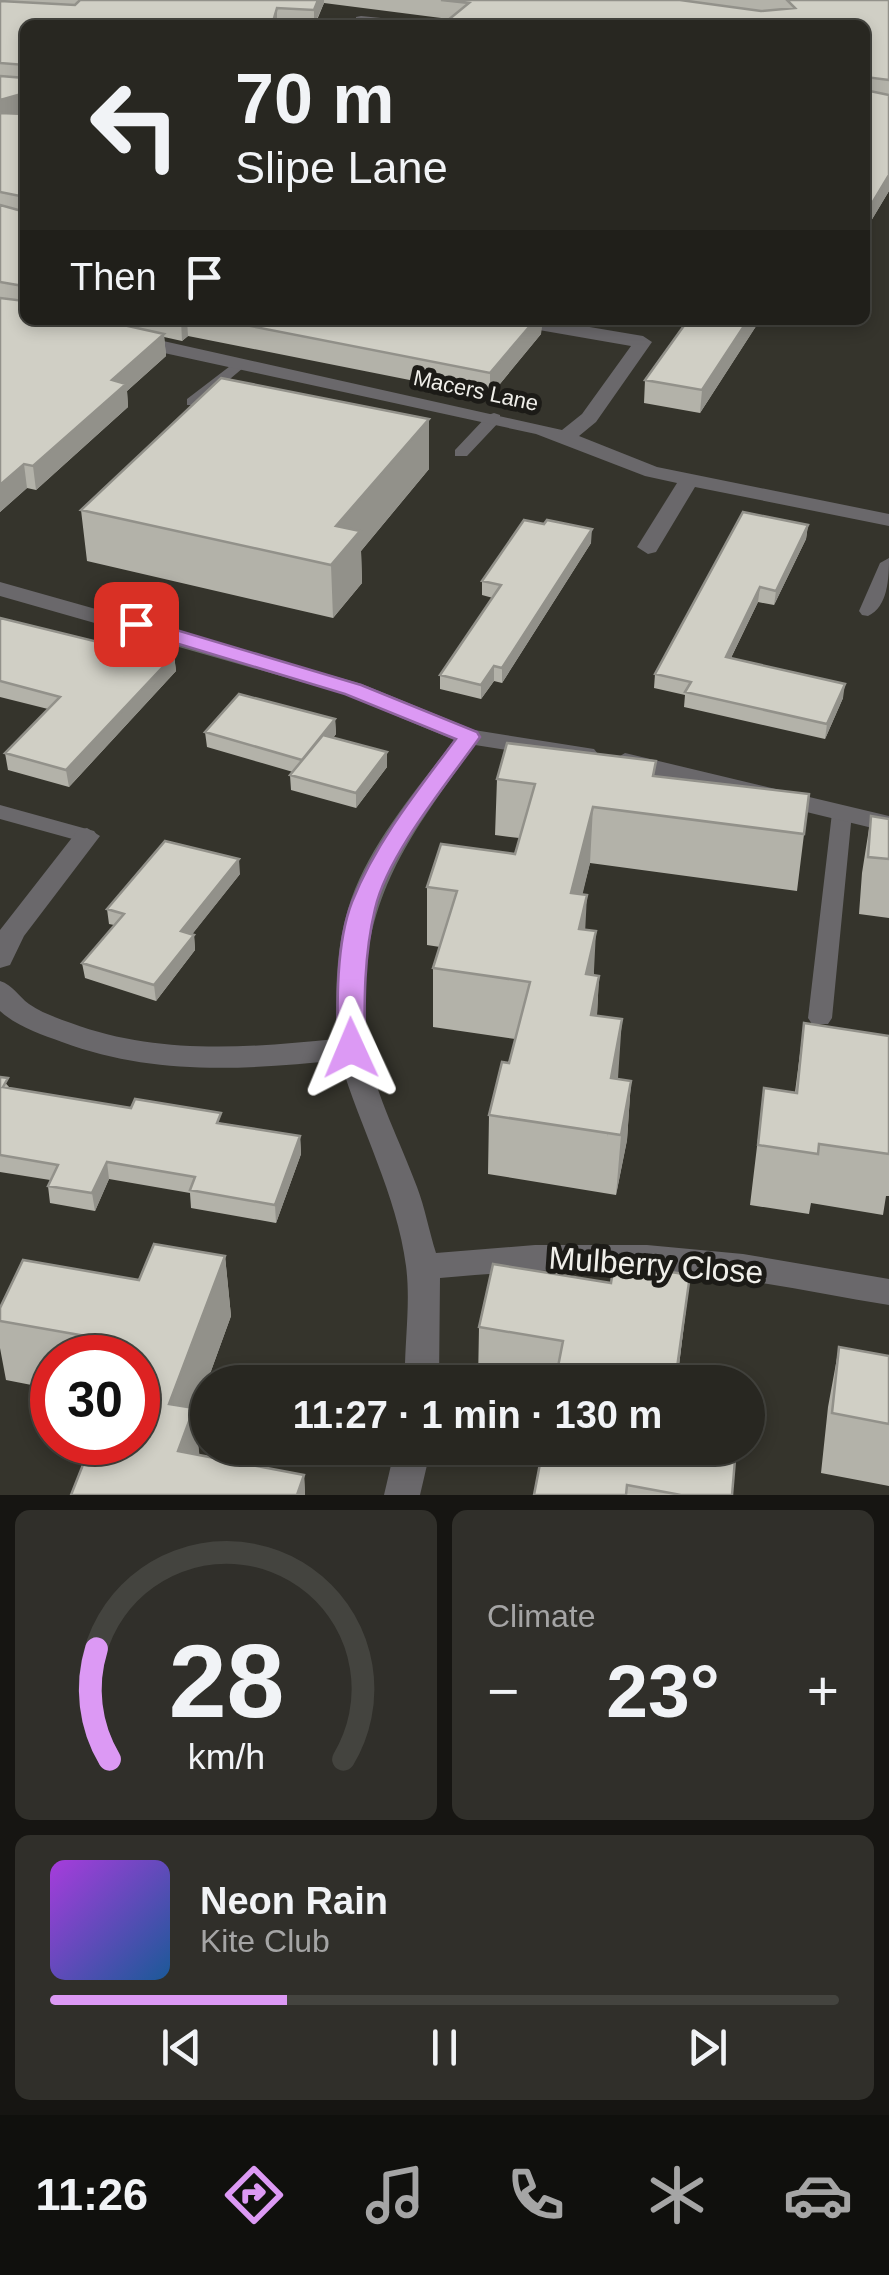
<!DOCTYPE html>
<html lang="en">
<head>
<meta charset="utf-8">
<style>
  body { margin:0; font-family:Helvetica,sans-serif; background:#302f2a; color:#f1f3f6; height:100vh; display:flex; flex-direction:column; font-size:38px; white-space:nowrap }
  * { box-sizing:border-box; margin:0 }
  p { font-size:32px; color:#a5a5a5 }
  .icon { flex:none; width:55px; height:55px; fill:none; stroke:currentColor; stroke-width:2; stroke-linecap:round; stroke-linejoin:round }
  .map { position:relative; height:1495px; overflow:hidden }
  .details { display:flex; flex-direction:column; gap:15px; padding:15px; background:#161512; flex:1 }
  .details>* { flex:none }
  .banner { position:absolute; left:20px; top:20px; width:850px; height:305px; border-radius:15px; box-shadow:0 5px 15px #0003,0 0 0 2px #44443f; background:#282721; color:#f1f3f6; overflow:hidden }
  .speed { position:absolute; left:30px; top:1335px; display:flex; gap:20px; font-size:50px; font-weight:700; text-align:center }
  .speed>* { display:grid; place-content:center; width:130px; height:130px; border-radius:50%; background:#282721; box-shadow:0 5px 15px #0003,0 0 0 2px #44443f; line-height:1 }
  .speed .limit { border:15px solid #d22; background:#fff; color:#111 }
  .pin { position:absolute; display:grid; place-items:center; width:85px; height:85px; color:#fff; margin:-42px; border-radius:20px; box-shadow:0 5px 15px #0006 }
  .me { position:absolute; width:110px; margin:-55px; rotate:359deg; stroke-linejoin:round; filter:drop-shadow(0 0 8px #0008) }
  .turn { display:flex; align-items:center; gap:35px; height:210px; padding:0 50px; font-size:45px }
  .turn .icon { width:130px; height:130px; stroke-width:2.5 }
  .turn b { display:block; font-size:70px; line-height:85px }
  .then { display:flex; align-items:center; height:95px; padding:0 50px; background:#0003; gap:20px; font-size:38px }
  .big { font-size:75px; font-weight:600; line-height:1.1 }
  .details .tile { flex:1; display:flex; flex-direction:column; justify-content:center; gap:15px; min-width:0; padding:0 35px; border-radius:15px; background:#302f2a }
  .details .dial { align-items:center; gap:0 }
  .dial svg { height:260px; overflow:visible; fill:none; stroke:#44443f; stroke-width:7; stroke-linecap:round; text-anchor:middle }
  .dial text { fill:#f1f3f6; stroke:none }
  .song { display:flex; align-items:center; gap:30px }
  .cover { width:120px; height:120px; border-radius:15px; background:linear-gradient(135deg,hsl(280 70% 55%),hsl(210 70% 35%)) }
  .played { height:10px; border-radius:5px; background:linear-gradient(90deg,#dc99f4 30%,#44443f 30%) }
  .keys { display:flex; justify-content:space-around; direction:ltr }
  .heat { display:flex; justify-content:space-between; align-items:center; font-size:55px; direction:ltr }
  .details .tiles { flex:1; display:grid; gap:15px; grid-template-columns:1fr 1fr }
  .tile:last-child { grid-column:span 2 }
  .trip { position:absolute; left:190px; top:1365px; width:575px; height:100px; border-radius:50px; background:#282721; box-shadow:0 5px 15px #0003,0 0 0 2px #44443f; font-weight:600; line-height:100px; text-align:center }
  .tab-bar { display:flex; height:160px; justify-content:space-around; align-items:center; background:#10100d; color:#a5a5a5 }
  .tab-bar .icon { width:70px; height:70px }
  .tab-bar .selected { color:#dc99f4 }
  .tab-bar b { font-size:45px; color:#f1f3f6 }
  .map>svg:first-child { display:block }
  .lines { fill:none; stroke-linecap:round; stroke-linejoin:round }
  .lane { fill:#6a686b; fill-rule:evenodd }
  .street { fill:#6a686b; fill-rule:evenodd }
  .wall { fill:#b3b2a9 }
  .shaded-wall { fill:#92918a }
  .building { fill:#d0cfc5; stroke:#92918a; stroke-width:2.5 }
  .route { fill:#dc99f4; stroke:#8f639f; stroke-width:2.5 }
  .labels { text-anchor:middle; stroke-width:10; stroke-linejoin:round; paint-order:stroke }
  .far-street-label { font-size:22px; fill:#f0efea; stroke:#1c1b17 }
  .near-street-label { font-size:32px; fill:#f0efea; stroke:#1c1b17 }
</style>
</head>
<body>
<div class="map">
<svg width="889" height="1495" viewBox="0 0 889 1495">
  <rect width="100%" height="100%" fill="#35342c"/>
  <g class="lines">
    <path class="lane" d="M238,360L243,362V368L199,405H187V399Z
      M494,413L500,415V421L467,456H455V450L488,415Z
      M889,558C889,578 888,607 868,616L862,615L859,611L880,563Z
      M0,805L94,831L98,836L87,843L0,819Z
      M842,806L852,813L832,1018L828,1024H812L808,1018L832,813Z"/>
    <path class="street" d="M361,16L411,21L418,25L356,23V17Z
      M507,320H548L643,336L652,342L596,422L579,436L657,467L889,514V526L695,487L656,552L648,554L637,547L677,483L645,476L536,434L132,346L123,340L132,334L562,430L582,414L631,346L516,326Z
      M0,582L362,684L474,730L594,749L598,754L594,759L585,762L475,745C414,830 362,895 365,1005C365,1020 364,1037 367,1051C377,1098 400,1141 417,1187C425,1208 429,1231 436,1253L535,1245H647L743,1254L889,1279V1305C821,1294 753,1279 685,1273C603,1267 521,1270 440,1278L439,1382H405C404,1345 411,1304 406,1266C397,1195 360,1128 340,1060C245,1070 153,1076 62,1042C40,1034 18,1027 0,1011V981C13,985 18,996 29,1004C42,1013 57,1018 71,1023C157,1055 247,1048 336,1039C336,995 335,951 348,909C367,846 416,791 454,740L344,694L0,596Z
      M625,753L889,816V832L616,766L612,761Z
      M87,828L100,836L24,936L10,965L0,968V930L78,830Z
      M395,1448H431L420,1495H384Z"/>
  </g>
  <path class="wall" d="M0,0H889V191L868,226L865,225V25L449,19L324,3L315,25H25V113L21,114H25V320H542L541,334L490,396L188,336L182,341L164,337L166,356L127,391L128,407L36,490L27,488L0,512Z
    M592,320H620L615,326L596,323Z
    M688,320H760L700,413L644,403L645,380Z
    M429,419V469L361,551L362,583L333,618L87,561L81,510Z
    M544,524L591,543L502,683L494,681L481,699L440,689V675L493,598L482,595V581Z
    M808,525L806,539L774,605L758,602L731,658L843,698L825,739L684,707L685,695L654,688L655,674Z
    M0,618L110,645L174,655L176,671L69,787L8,770L5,753L48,709L0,697Z
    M335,719L336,734L333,738L387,752V767L356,808L291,790L290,775L293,772L207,747L205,732Z
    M655,776L809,794L797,891L590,863L582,894L585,930L594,975L599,976L597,1015L618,1079L631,1081L627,1140L616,1195L488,1174L489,1115L509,1063L515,1039L433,1027V968L440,947L427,945V887L515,854L519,838L495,835L497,779Z
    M871,816L889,819V918L859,914L862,873Z
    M240,874L192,934L194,935L195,950L156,1001L85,978L82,963L114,925L109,924L107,909Z
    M804,1023L889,1036V1196H886L883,1215L811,1203L809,1214L750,1205L764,1088L795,1092Z
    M0,1077L10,1088L300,1136L301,1154L276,1223L191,1208L190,1193L109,1179L95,1211L50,1203L48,1186L50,1180L0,1172Z
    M225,1256L231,1316L195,1415L199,1455L304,1475L305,1495H71L138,1358H52V1389L6,1380L0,1348V1308L139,1280Z
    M690,1275L677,1382H478L479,1327L611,1283Z
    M839,1347L889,1356V1486L821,1473L828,1407Z
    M543,1448L732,1495H534Z"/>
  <path class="shaded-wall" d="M318,0H324V3L314,25V10Z
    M277,8V25H272Z
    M25,93V113L0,120V100Z
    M889,175V191L868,226L871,205Z
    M181,320H187L188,336L182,341Z
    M535,320H542L541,334L490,396V373Z
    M748,320H760L700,413L702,390Z
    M164,334L166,356L127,391L128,407L36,490L33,466L112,380Z
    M429,419V469L361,551L362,583L333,618L331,565L336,526Z
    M24,464L27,488L0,512V485Z
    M808,525L806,539L774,605L776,591Z
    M592,529L591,543L502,683V668Z
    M760,587L758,602L724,672L726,657Z
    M174,655L176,671L69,787L66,770Z
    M494,666V681L481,699V685Z
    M845,684L843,698L825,739L827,724Z
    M335,719L336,734L303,774L302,760Z
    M387,752V767L356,808V793Z
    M593,807L590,863L569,951L571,893Z
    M239,859L240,874L183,946L181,931Z
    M587,895L584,953L579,929Z
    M596,931L593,990L586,974Z
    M194,935L195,950L156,1001L154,985Z
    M599,976L596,1034L591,1015Z
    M622,1019L618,1078L607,1137L611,1078Z
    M631,1081L627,1140L616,1195L621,1135Z
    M300,1136L301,1154L276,1223L275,1205Z
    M107,1162L109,1179L95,1211L92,1193Z
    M225,1256L231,1316L195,1415L201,1469L184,1495L169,1404Z
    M690,1275L677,1382H675Z
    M304,1475L305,1495H297Z"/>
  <path class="building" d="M80,0H318L314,10L277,8L272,25H25V65L0,63V1L75,5Z
    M441,0H680L761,11L795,8L787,0H889V80L865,77V25H442L469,3Z
    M0,76L25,78V93L0,100Z
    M865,90L889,95V175L871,205L865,204Z
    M0,113L25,114V197L0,192Z
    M0,205L22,211L25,208V288L23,286L0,282Z
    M0,298L25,301V320H101L164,334L112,380L126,384L33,466L24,464L0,485Z
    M220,320H535L490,373Z
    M688,320H748L702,390L645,380Z
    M221,378L429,419L336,526L360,531L331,565L81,510Z
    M743,512L808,525L776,591L760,587L726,657L845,684L827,724L685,692L691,682L655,674Z
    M524,520L544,524L547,520L592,529L502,668L494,666L481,685L440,675L501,585L482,581Z
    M0,618L110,645L116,640L174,655L66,770L5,753L60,697L0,681Z
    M239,694L335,719L302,760L205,732Z
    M323,735L387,752L356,793L290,775Z
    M507,743L656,761L653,776L809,794L804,834L593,807L571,893L587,895L579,929L596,931L586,974L599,976L591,1015L622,1019L611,1078L631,1081L621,1135L489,1115L502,1062L509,1063L530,982L433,968L457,891L427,887L441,844L515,854L535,784L497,779Z
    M871,816L889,819V859L868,857Z
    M165,841L239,859L181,931L194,935L154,985L82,963L124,914L107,909Z
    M804,1023L889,1036V1154L819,1144L818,1154L758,1145L764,1088L797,1093Z
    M0,1077L8,1078L3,1087L131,1108L135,1099L221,1113L217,1123L300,1136L275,1205L190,1190L195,1177L107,1162L92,1193L48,1186L58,1165L0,1155Z
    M154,1244L225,1256L169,1404L194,1408L178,1451L304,1475L297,1495H71L92,1442H138V1358H107L114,1341L0,1321V1308L23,1260L139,1280Z
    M614,1263L690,1275L675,1382H555L563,1341L479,1327L493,1264L611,1283Z
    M839,1347L889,1356V1424L832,1413Z
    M543,1448H736L732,1495H681L627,1485L626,1495H534Z"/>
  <path class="route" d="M136,618L361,685L477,732L480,737C448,782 387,855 375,909C364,955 364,1001 365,1048L361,1055H342L338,1048C337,1004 336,943 352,902C376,842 417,791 456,739L345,694L129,629L125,624Z"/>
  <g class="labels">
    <g class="far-street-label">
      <text transform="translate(476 390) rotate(12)" y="8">Macers Lane</text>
    </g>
    <g class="near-street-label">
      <text transform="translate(656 1265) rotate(4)" y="11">Mulberry Close</text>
    </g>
  </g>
</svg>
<div class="speed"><div class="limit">30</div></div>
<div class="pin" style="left:136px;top:624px;background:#d93025"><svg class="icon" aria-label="arrive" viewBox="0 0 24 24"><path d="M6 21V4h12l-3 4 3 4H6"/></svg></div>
<svg class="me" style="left:351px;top:1048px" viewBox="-20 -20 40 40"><path d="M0-17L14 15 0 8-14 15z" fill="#dc99f4" stroke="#fff" stroke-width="4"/></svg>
<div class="trip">11:27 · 1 min · 130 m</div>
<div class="banner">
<div class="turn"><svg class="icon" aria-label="left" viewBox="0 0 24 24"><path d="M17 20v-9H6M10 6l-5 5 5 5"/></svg><div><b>70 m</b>Slipe Lane</div></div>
<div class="then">Then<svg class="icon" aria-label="arrive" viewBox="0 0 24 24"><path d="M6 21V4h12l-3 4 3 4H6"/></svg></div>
</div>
</div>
<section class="details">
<div class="tiles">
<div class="tile dial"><svg viewBox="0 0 100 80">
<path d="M14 69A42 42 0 1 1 86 69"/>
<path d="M14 69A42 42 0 0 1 10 35" stroke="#dc99f4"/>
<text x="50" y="56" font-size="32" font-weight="700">28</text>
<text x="50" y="72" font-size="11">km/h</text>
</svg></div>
<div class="tile"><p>Climate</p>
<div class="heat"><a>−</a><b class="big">23°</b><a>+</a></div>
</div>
<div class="tile">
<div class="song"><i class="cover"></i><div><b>Neon Rain</b><p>Kite Club</p></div></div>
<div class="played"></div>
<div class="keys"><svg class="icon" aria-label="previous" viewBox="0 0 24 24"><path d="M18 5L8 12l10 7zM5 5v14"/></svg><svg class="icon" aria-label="pause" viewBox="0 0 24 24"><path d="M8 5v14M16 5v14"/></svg><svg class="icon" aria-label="next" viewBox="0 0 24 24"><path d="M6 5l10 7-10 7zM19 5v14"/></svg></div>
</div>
</div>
</section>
<nav class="tab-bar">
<b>11:26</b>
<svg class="icon selected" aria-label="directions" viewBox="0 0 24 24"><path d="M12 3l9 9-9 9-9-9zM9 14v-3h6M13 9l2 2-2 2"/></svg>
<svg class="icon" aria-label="music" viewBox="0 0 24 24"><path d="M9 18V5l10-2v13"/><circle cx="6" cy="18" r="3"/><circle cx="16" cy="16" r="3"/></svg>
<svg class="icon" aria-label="phone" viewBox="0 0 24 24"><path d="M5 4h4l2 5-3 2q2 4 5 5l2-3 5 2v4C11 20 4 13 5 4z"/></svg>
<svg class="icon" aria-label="climate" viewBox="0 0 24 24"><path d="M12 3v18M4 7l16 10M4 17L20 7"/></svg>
<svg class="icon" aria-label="car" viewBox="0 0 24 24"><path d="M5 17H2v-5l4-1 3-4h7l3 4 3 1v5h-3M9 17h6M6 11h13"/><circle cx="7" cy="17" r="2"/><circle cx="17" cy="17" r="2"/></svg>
</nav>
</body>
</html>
